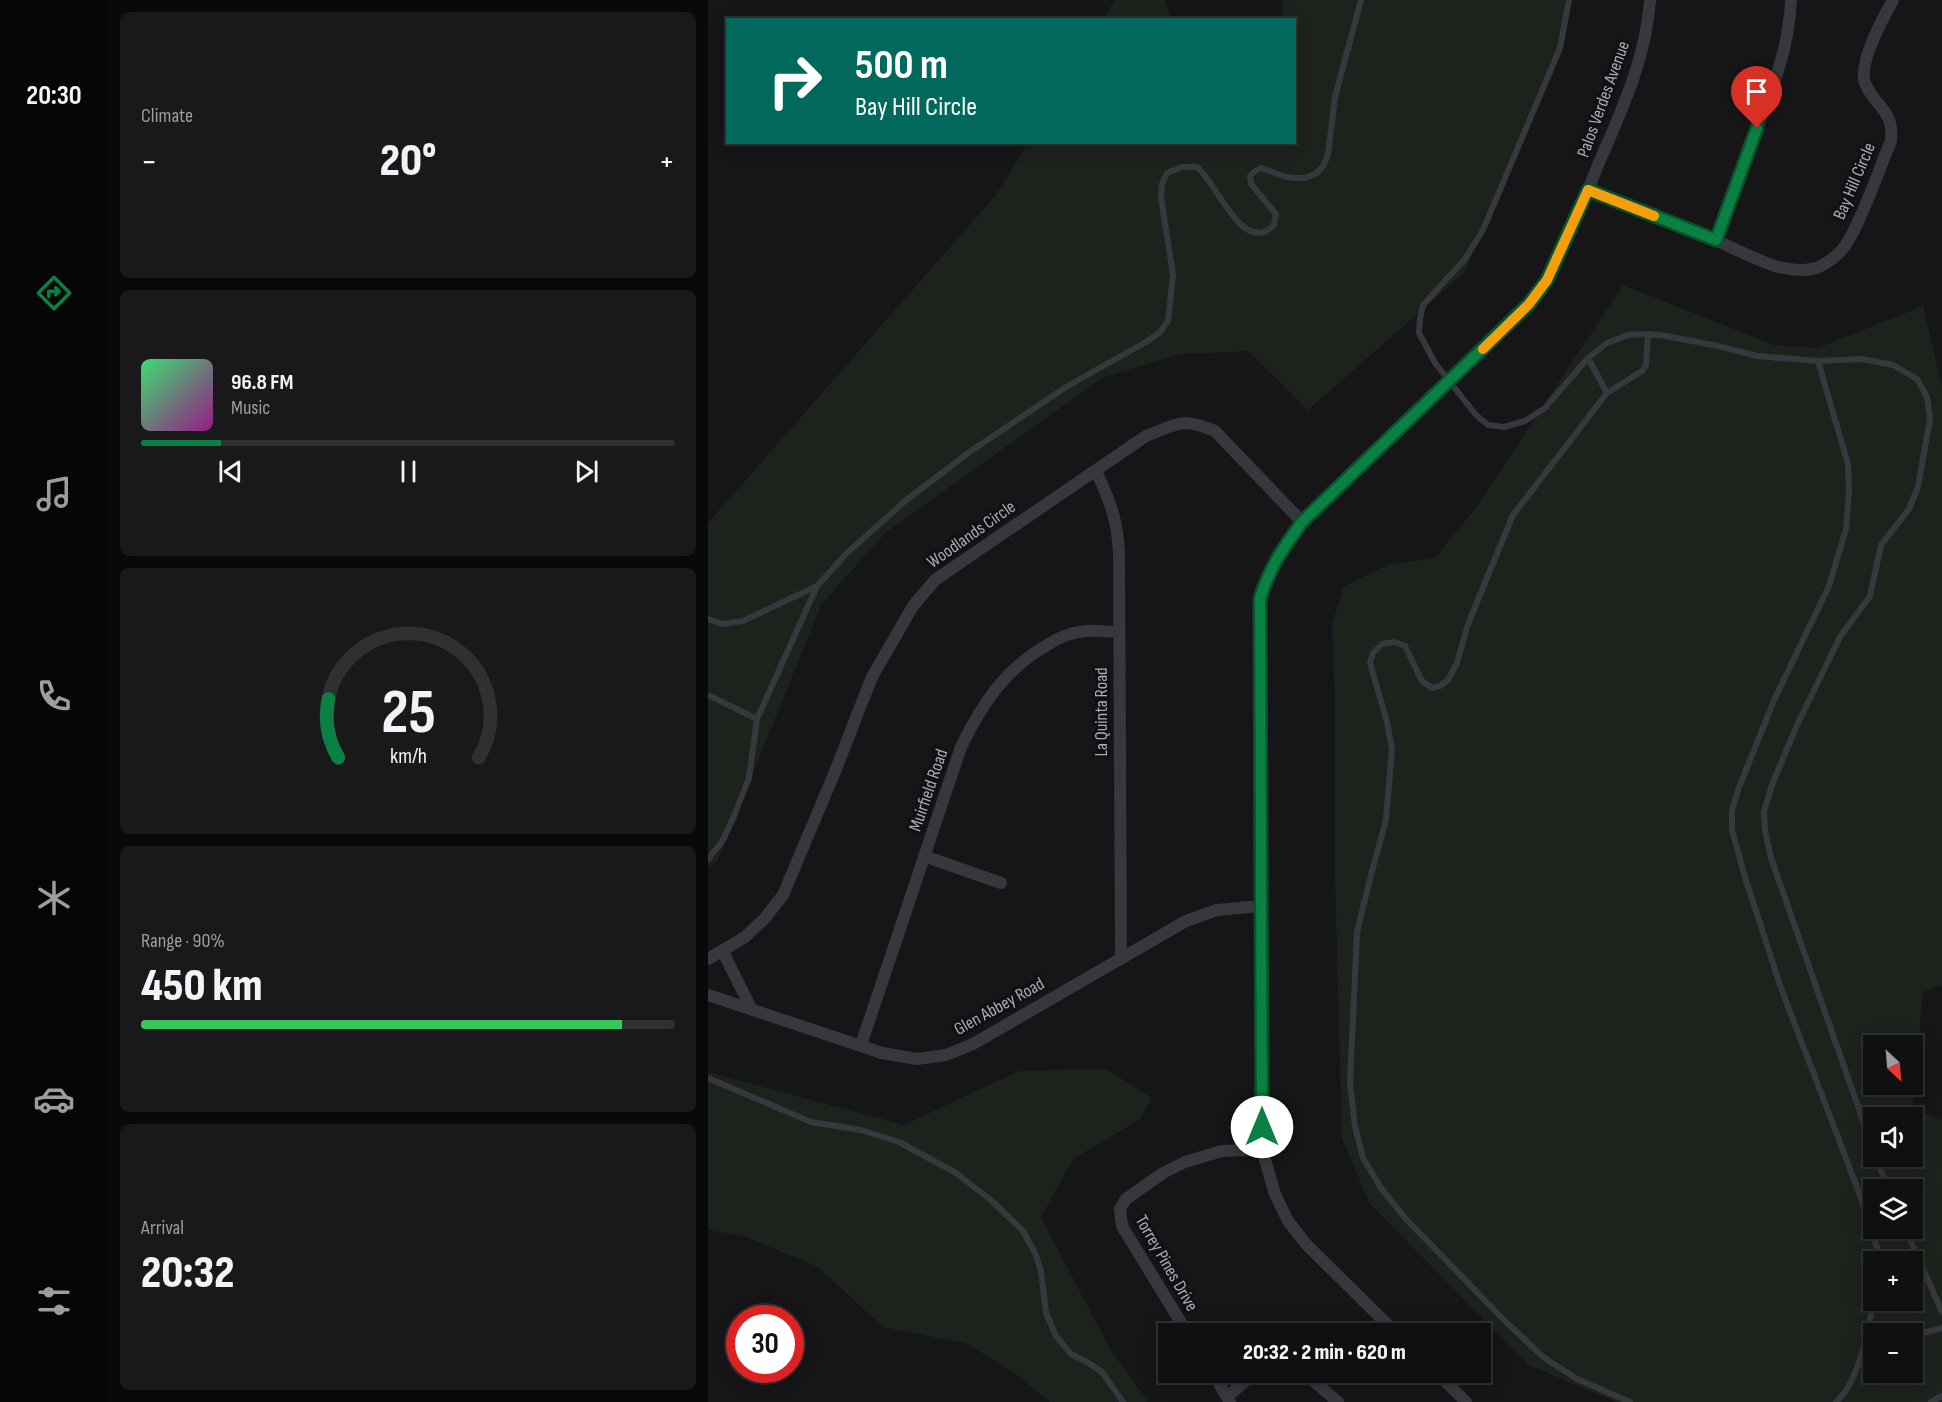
<!DOCTYPE html>
<html lang="en">
<head>
<meta charset="utf-8">
<style>
  body { margin:0; font-family:"Sofia Sans Condensed",sans-serif; background:#19191b; color:#f1f3f6; height:100vh; display:flex; flex-direction:column; font-size:22px; white-space:nowrap }
  * { box-sizing:border-box; margin:0 }
  p { font-size:20px; color:#9c9d9f }
  .icon { flex:none; width:33px; height:33px; fill:none; stroke:currentColor; stroke-width:2; stroke-linecap:round; stroke-linejoin:round }
  .map { position:relative; flex:1; overflow:hidden }
  .panel { display:flex; flex-direction:column; gap:12px; padding:12px; background:#09090a; width:600px }
  .panel>* { flex:none }
  .top-card { position:absolute; left:18px; top:18px; width:570px; height:126px; border-radius:0px; box-shadow:0 3px 15px #0003,0 0 0 2px #303032; background:#00695c; color:#fff; overflow:hidden }
  .needle { width:39px; rotate:154deg }
  .tools { position:absolute; left:1155px; top:1035px; display:grid; gap:12px }
  .tools a { display:grid; place-items:center; width:60px; height:60px; border-radius:0px; background:#101012; box-shadow:0 3px 15px #0003,0 0 0 2px #303032; font-size:30px }
  .speed { position:absolute; left:18px; top:1305px; display:flex; gap:12px; font-size:30px; font-weight:700; text-align:center }
  .speed>* { display:grid; place-content:center; width:78px; height:78px; border-radius:50%; background:#101012; box-shadow:0 3px 15px #0003,0 0 0 2px #303032; line-height:1 }
  .speed .limit { border:9px solid #d22; background:#fff; color:#111 }
  .pin { position:absolute; display:grid; place-items:center; width:51px; height:51px; color:#fff; margin:-62px -26px; border-radius:50% 50% 50% 0; rotate:-45deg; box-shadow:0 0 6px #0007 }
  .pin .icon { rotate:45deg }
  .me { position:absolute; width:66px; margin:-33px; rotate:0deg; stroke-linejoin:round; filter:drop-shadow(0 0 4px #0008) }
  .turn { display:flex; align-items:center; gap:21px; height:126px; padding:0 30px; font-size:27px }
  .turn .icon { width:78px; height:78px; stroke-width:2.5 }
  .turn b { display:block; font-size:42px; line-height:51px }
  .big { font-size:45px; font-weight:800; line-height:1.1 }
  .panel .card { flex:1; display:flex; flex-direction:column; justify-content:center; gap:9px; min-width:0; padding:0 21px; border-radius:9px; background:#19191b }
  .panel .dial { align-items:center; gap:0 }
  .dial svg { height:156px; overflow:visible; fill:none; stroke:#303032; stroke-width:7; stroke-linecap:round; text-anchor:middle }
  .dial text { fill:#f1f3f6; stroke:none }
  .song { display:flex; align-items:center; gap:18px }
  .cover { width:72px; height:72px; border-radius:9px; background:linear-gradient(135deg,hsl(140 70% 55%),hsl(310 70% 35%)) }
  .played { height:6px; border-radius:3px; background:linear-gradient(90deg,#0b8043 15%,#303032 15%) }
  .keys { display:flex; justify-content:space-around; direction:ltr }
  .heat { display:flex; justify-content:space-between; align-items:center; font-size:33px; direction:ltr }
  .charge { height:9px; border-radius:4px; background:linear-gradient(90deg,#34c759 90%,#303032 0) }
  .trip { position:absolute; left:450px; top:1323px; width:333px; height:60px; border-radius:0px; background:#101012; box-shadow:0 3px 15px #0003,0 0 0 2px #303032; font-weight:800; line-height:60px; text-align:center }
  main { display:flex; flex:1; min-height:0 }
  .dock { display:flex; flex-direction:column; width:108px; justify-content:space-around; align-items:center; background:#060607; color:#9c9d9f }
  .dock .icon { width:42px; height:42px }
  .dock .selected { color:#0b8043 }
  .dock b { font-size:27px; color:#f1f3f6 }
  .map>svg:first-child { display:block }
  .green { fill:#1c231d; fill-rule:evenodd }
  .lines { fill:none; stroke-linecap:round; stroke-linejoin:round }
  .service { stroke:#37383d; stroke-width:6 }
  .minor { stroke:#37383d; stroke-width:12 }
  .route-casing { stroke:#07532c; stroke-width:15 }
  .route { stroke:#0b8043; stroke-width:10 }
  .slow { stroke:#f59e0b; stroke-width:10 }
  .labels { text-anchor:middle; stroke-width:6; stroke-linejoin:round; paint-order:stroke }
  .street-label { font-size:18px; fill:#a8adb8; stroke:#111113 }
</style>
</head>
<body>
<main>
<nav class="dock">
<b>20:30</b>
<svg class="icon selected" aria-label="directions" viewBox="0 0 24 24"><path d="M12 3l9 9-9 9-9-9zM9 14v-3h6M13 9l2 2-2 2"/></svg>
<svg class="icon" aria-label="music" viewBox="0 0 24 24"><path d="M9 18V5l10-2v13"/><circle cx="6" cy="18" r="3"/><circle cx="16" cy="16" r="3"/></svg>
<svg class="icon" aria-label="phone" viewBox="0 0 24 24"><path d="M5 4h4l2 5-3 2q2 4 5 5l2-3 5 2v4C11 20 4 13 5 4z"/></svg>
<svg class="icon" aria-label="climate" viewBox="0 0 24 24"><path d="M12 3v18M4 7l16 10M4 17L20 7"/></svg>
<svg class="icon" aria-label="car" viewBox="0 0 24 24"><path d="M5 17H2v-5l4-1 3-4h7l3 4 3 1v5h-3M9 17h6M6 11h13"/><circle cx="7" cy="17" r="2"/><circle cx="17" cy="17" r="2"/></svg>
<svg class="icon" aria-label="filters" viewBox="0 0 24 24"><path d="M4 7h16M4 17h16"/><circle cx="9" cy="7" r="2"/><circle cx="15" cy="17" r="2"/></svg>
</nav>
<section class="panel">
<div class="card"><p>Climate</p>
<div class="heat"><a>−</a><b class="big">20°</b><a>+</a></div>
</div>
<div class="card">
<div class="song"><i class="cover"></i><div><b>96.8 FM</b><p>Music</p></div></div>
<div class="played"></div>
<div class="keys"><svg class="icon" aria-label="previous" viewBox="0 0 24 24"><path d="M18 5L8 12l10 7zM5 5v14"/></svg><svg class="icon" aria-label="pause" viewBox="0 0 24 24"><path d="M8 5v14M16 5v14"/></svg><svg class="icon" aria-label="next" viewBox="0 0 24 24"><path d="M6 5l10 7-10 7zM19 5v14"/></svg></div>
</div>
<div class="card dial"><svg viewBox="0 0 100 80">
<path d="M14 69A42 42 0 1 1 86 69"/>
<path d="M14 69A42 42 0 0 1 9 39" stroke="#0b8043"/>
<text x="50" y="56" font-size="32" font-weight="700">25</text>
<text x="50" y="72" font-size="11">km/h</text>
</svg></div>
<div class="card"><p>Range · 90%</p><b class="big">450 km</b><div class="charge"></div></div>
<div class="card"><p>Arrival</p><b class="big">20:32</b></div>
</section>
<div class="map">
<svg width="1234" height="1402" viewBox="0 0 1234 1402">
  <rect width="100%" height="100%" fill="#161618"/>
  <path class="green" d="M407,0H457L463,19H395Z
    M574,0H860L857,41L756,273L600,410L540,351L472,354L394,378L177,533L113,605L10,860L0,867V523L287,196L320,143L586,142V20L575,19Z
    M915,285L1066,345L1110,348L1215,306L1234,387V985L1215,992L1205,1109L1234,1120V1402H908L821,1365L662,1204L634,1139L627,875V700L624,624L635,587L682,564L727,558L769,506ZM1166,1046H1204V1084H1166ZM1166,1118H1204V1156H1166ZM1166,1190H1204V1228H1166ZM1166,1262H1204V1300H1166ZM1166,1334H1204V1372H1166Z
    M398,1069L444,1098L431,1120L365,1159L333,1217L402,1349L440,1402H342L312,1377L260,1344L175,1327L110,1267L36,1236L0,1230V1072L196,1125L311,1071Z"/>
  <g class="lines">
    <path class="service" d="M861,0L852,48L775,230L757,259L715,305L712,319L711,333L727,363L768,415L780,425L796,427L817,421L837,408L880,358L899,343L920,335L940,334L958,336L1010,346L1049,356L1110,361L1154,359L1185,365L1209,379L1219,397L1222,419L1210,487L1201,509L1173,545L1162,596L1132,637L1090,723L1065,782L1056,811L1057,831L1063,858L1166,1152
      M880,358L899,393
      M1110,361L1140,464L1141,491L1138,529L1121,586L1067,698L1030,790L1024,810V830L1036,874L1073,988L1152,1195L1169,1248L1170,1262
      M0,619L14,624L35,621L109,586
      M0,695L49,719
      M0,859L14,842L26,816L41,778L49,719L109,586L139,553L197,501L263,451L358,387L438,342L451,333L460,321L465,275L453,197L454,184L459,173L474,167H489C509,183 535,257 566,225L568,214L543,184L542,176L546,172L553,168L578,177L588,178H597L609,173L615,166L620,155L627,97L653,0
      M0,1078L103,1122L153,1130L191,1142L248,1173L284,1201L315,1231L327,1253L333,1271L338,1313L348,1336L363,1354L379,1362L394,1372L415,1402
      M1167,1156L1181,1190
      M1197,1228L1234,1312
      M1204,1336L1234,1328
      M1155,1350L1166,1347
      M922,1402L869,1379L835,1357L796,1320L698,1219L673,1188L655,1158L647,1126L642,1083L649,932L664,871L678,820L684,749L679,722L662,663L665,653L674,644L687,642L697,646L714,681L724,688L732,686L740,680L749,663L760,624L805,515L899,393L934,371L938,365L940,334
      M1128,1402C1152,1381 1159,1331 1166,1300
      M1223,1402L1234,1396"/>
    <path class="minor" d="M880,190C921,207 963,223 1004,239C1035,251 1069,275 1104,269C1112,268 1125,259 1131,253C1150,234 1171,168 1183,141C1186,108 1167,108 1157,83C1150,63 1175,18 1185,0
      M1008,240C1019,209 1030,177 1042,145C1061,98 1081,52 1083,0
      M388,471C402,501 409,518 411,552L413,957
      M216,856L293,883
      M15,952L43,1008
      M0,959L37,937L57,918L75,895L126,774L164,677L205,606L227,580L438,436C469,424 474,417 507,431L594,522
      M0,995L174,1053L209,1059L238,1055L265,1044L478,921L509,910L553,906
      M153,1045L253,747C274,704 296,670 339,645C350,638 364,632 378,631C388,630 400,632 410,632
      M480,1334L414,1226L412,1209L418,1199L455,1173L477,1162L514,1151L554,1149
      M689,1334L598,1244L580,1221L567,1194L554,1149L553,598C563,566 575,549 594,522L821,304C852,263 871,213 890,165C913,112 938,59 942,0
      M504,1372L522,1402
      M595,1372L630,1402
      M728,1372L758,1402
      M519,1397L542,1377L555,1372"/>
  </g>
  <g class="lines">
    <defs>
      <path id="route" d="M554,1127L552,598C563,565 574,550 594,522L821,304L839,280L880,190L1008,240L1049,128"/>
    </defs>
    <use href="#route" class="route-casing"/>
    <use href="#route" class="route"/>
    <path class="slow" d="M775,349L821,304L839,280L880,190L946,216"/>
  </g>
  <g class="labels">
    <g class="street-label">
      <text transform="translate(895 99) rotate(-70)" y="6">Palos Verdes Avenue</text>
      <text transform="translate(1146 181) rotate(-67)" y="6">Bay Hill Circle</text>
      <text transform="translate(263 534) rotate(-35)" y="6">Woodlands Circle</text>
      <text transform="translate(393 712) rotate(-90)" y="6">La Quinta Road</text>
      <text transform="translate(220 790) rotate(-71)" y="6">Muirfield Road</text>
      <text transform="translate(291 1006) rotate(-29)" y="6">Glen Abbey Road</text>
      <text transform="translate(459 1263) rotate(60)" y="6">Torrey Pines Drive</text>
    </g>
  </g>
</svg>
<div class="tools">
<a><svg class="needle" viewBox="-14 -14 28 28"><path d="M0-13l5 13h-10z" fill="#e53935"/><path d="M0 13l5-13h-10z" fill="#9c9d9f"/></svg></a>
<a><svg class="icon" aria-label="sound" viewBox="0 0 24 24"><path d="M4 9h4l5-4v14l-5-4H4zM17 9q2 3 0 6"/></svg></a>
<a><svg class="icon" aria-label="layers" viewBox="0 0 24 24"><path d="M12 4l9 5-9 5-9-5zM3 14l9 5 9-5"/></svg></a>
<a>+</a>
<a>−</a>
</div>
<div class="speed"><div class="limit">30</div></div>
<div class="pin" style="left:1049px;top:128px;background:#d93025"><svg class="icon" aria-label="arrive" viewBox="0 0 24 24"><path d="M6 21V4h12l-3 4 3 4H6"/></svg></div>
<svg class="me" style="left:554px;top:1127px" viewBox="-20 -20 40 40"><circle r="19" fill="#fff"/><path d="M0-13L10 11 0 6-10 11z" fill="#0b8043"/></svg>
<div class="trip">20:32 · 2 min · 620 m</div>
<div class="top-card">
<div class="turn"><svg class="icon" aria-label="right" viewBox="0 0 24 24"><path d="M7 20v-9h11M14 6l5 5-5 5"/></svg><div><b>500 m</b>Bay Hill Circle</div></div>
</div>
</div>
</main>
</body>
</html>
